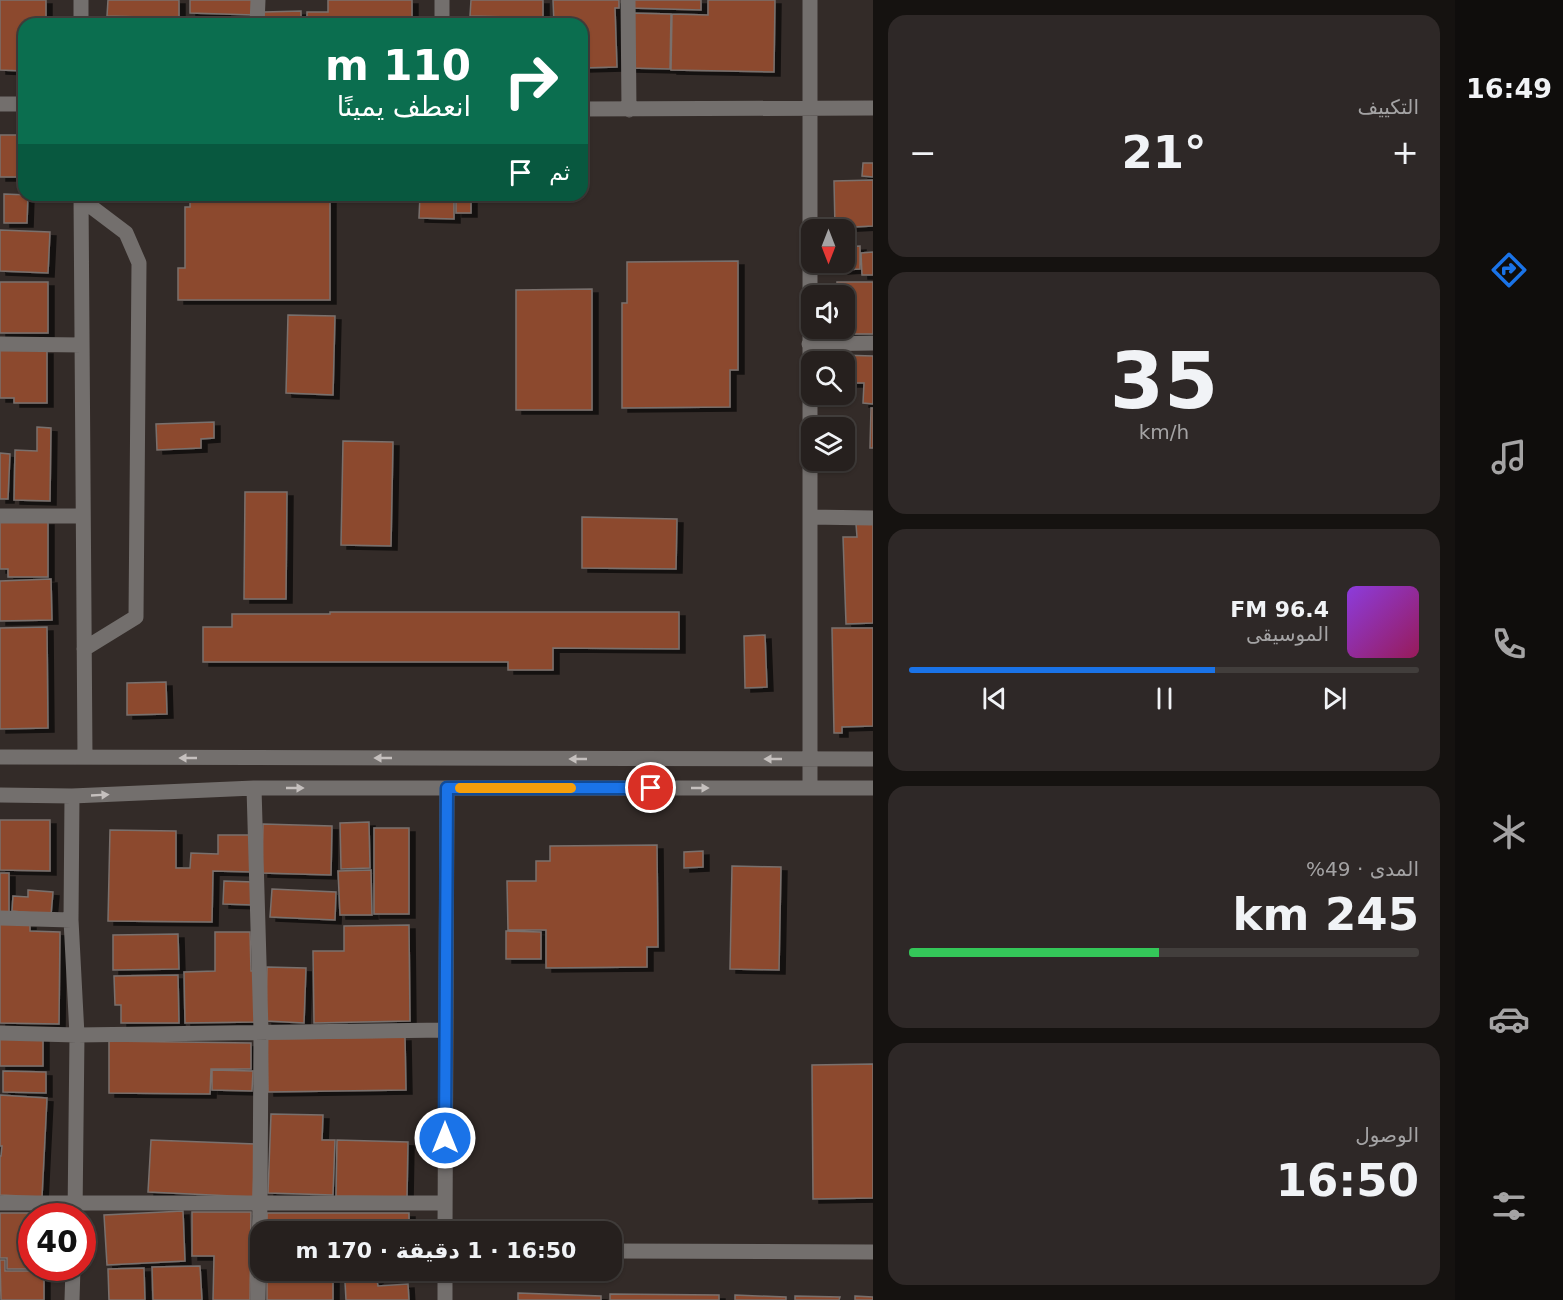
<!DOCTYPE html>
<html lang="ar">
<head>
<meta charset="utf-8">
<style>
  body { margin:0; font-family:"DejaVu Sans","Noto Sans Arabic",sans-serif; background:#2e2827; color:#f1f3f6; direction:rtl; height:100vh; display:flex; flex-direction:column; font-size:22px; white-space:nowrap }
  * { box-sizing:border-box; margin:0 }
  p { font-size:20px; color:#a4a3a4 }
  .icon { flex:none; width:33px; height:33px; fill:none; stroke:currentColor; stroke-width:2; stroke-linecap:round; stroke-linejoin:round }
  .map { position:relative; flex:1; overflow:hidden; direction:ltr }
  .drawer { display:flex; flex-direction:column; gap:15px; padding:15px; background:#151210; width:582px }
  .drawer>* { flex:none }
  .banner { position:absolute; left:18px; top:18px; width:570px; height:183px; border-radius:18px; box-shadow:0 2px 4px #0004,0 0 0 2px #423e3c; direction:rtl; background:#0b6e4f; color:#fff; overflow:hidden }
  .needle { width:39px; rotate:180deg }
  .controls { position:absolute; left:801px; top:219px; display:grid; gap:12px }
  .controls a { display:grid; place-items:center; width:54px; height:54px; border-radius:12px; background:#26201e; box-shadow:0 2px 4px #0004,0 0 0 2px #423e3c; font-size:30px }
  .speed { position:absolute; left:18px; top:1203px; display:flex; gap:12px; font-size:30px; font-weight:700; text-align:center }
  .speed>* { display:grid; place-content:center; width:78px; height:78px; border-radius:50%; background:#26201e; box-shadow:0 2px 4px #0004,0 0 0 2px #423e3c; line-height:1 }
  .speed .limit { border:9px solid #d22; background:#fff; color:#111 }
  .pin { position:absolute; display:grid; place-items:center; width:51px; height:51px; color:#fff; margin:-26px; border:3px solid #fff; border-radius:50%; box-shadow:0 2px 6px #0007 }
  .me { position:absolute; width:66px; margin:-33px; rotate:0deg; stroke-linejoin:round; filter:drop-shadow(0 0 4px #0008) }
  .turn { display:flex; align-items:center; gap:21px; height:126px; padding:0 18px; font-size:27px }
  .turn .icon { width:78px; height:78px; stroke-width:2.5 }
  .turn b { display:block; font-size:42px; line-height:51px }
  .then { display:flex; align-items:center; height:57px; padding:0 18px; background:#0003; gap:12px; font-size:22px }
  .big { font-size:45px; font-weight:800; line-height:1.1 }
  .drawer .widget { flex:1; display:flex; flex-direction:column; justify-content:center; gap:9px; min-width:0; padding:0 21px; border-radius:18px; background:#2e2827 }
  .drawer .dial { align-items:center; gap:0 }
  .dial b { font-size:78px; line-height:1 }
  .song { display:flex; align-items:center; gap:18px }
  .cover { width:72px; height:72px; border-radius:9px; background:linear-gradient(135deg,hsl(270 70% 55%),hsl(330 70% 35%)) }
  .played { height:6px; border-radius:3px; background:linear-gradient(90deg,#1a73e8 60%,#423e3c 60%) }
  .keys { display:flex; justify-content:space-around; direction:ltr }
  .heat { display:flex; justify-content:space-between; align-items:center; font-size:33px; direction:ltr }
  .charge { height:9px; border-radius:4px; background:linear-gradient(90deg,#34c759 49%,#423e3c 0) }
  .trip { position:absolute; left:250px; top:1221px; width:372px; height:60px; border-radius:18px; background:#26201e; box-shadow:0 2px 4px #0004,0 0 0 2px #423e3c; font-weight:800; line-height:60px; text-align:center; direction:rtl }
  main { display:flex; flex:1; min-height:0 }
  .tab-bar { display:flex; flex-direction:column; width:108px; justify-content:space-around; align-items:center; background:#0f0d0c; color:#a4a3a4 }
  .tab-bar .icon { width:42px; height:42px }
  .tab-bar .active { color:#1a73e8 }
  .tab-bar b { font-size:27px; color:#f1f3f6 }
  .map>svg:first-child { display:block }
  .building { fill:#8c4a2e; stroke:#79706d; stroke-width:1.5; filter:url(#shadow) }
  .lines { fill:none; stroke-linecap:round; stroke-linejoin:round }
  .minor { stroke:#736f6d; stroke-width:15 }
  .oneway { fill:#c5c0be }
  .route-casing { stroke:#114b97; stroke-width:15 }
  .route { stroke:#1a73e8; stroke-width:10 }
  .slow { stroke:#f59e0b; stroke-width:10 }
</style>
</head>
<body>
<main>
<nav class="tab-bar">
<b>16:49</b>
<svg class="icon active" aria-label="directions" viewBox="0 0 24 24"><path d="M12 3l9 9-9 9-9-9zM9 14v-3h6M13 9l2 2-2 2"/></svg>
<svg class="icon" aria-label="music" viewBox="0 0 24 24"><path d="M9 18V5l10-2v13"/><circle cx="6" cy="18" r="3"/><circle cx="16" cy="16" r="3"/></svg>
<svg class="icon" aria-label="phone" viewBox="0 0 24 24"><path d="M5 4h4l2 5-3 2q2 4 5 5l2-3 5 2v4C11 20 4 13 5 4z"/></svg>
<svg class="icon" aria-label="climate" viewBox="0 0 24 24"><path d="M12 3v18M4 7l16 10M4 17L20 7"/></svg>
<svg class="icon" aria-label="car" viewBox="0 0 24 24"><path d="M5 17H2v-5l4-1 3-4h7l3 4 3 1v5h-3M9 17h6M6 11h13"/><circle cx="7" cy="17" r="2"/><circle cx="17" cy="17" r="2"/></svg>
<svg class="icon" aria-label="filters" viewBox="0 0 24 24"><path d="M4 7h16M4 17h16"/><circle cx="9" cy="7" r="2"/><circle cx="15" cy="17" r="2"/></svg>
</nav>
<section class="drawer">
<div class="widget"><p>التكييف</p>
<div class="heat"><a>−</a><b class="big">21°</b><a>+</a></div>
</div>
<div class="widget dial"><b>35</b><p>km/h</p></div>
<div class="widget">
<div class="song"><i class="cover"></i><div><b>96.4 FM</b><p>الموسيقى</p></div></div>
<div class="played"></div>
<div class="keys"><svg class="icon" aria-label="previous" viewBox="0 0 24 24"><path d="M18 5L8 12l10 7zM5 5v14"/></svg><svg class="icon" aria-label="pause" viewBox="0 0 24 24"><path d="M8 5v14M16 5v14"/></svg><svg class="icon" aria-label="next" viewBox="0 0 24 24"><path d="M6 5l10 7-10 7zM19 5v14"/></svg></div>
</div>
<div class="widget"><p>المدى · 49%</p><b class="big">245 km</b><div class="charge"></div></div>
<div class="widget"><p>الوصول</p><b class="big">16:50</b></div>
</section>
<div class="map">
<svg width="873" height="1300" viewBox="0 0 873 1300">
  <defs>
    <filter id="shadow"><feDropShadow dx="6" dy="4" stdDeviation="0" flood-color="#0009"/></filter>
  </defs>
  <rect width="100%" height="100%" fill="#332b28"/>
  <path class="building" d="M0,0H46V24H24V71L0,70Z
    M108,0H179V18L107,16Z
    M190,0H255L254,15L190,13Z
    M328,0H412V24H307V12H328Z
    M471,0H543V18L470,16Z
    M553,0H619V8H615L617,67L582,68V24H554Z
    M630,0H701V10L630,8Z
    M708,0H775L774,72L671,70L672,14L708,15Z
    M301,11V24H264V12Z
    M630,13L671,14L670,69L629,68Z
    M104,20H210V24H104Z
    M254,20V24H225V21Z
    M472,23H511V24H472Z
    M0,135H24V177H0Z
    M863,163H873V177L862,176Z
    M873,180V226L835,228L834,181Z
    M4,194L28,195L27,223H4Z
    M190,195H330V300H178V268H185V207H190Z
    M420,195H454V219L419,218Z
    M456,195H471V213H456Z
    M0,230L50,232L48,273L0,271Z
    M860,246V269L842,270L841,262H844V247Z
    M873,252V275H862L861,253Z
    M738,261V370H730V407L622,408V303H627V262Z
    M0,282H48V333H0Z
    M837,282H873V334H837V328H844V296H837Z
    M592,289V410H516V290Z
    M288,315L335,316L333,395L286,393Z
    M0,350H47V403H14V398H0Z
    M841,355L873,356V404L863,403L864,383H844V362H841Z
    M871,408H873V448H870Z
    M214,422V438L201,439V448L157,450L156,424Z
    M37,427L51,428L50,501L14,500L15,450L37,451Z
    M343,441L393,442L391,546L341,545Z
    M0,453L10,454L8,499H0Z
    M245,492H287L286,599H244Z
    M582,517L677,519L676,569L582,568Z
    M48,521V577H8V569H0V522Z
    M856,524H873V623L846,624L843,537H857Z
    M51,579L52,620L0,621V581Z
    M330,612H679V649L553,648V670H508V662H203V627H232V614H330Z
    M47,627L48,728L0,729V628Z
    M832,628H873V726L842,727V733H834Z
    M765,635L767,687L745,688L744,636Z
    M166,682L167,714L127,715V683Z
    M0,820H50V871L0,870Z
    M369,822L370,868L341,869L340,823Z
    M263,824L332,826L331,875L262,873Z
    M374,828H409V914H374Z
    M110,830L176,831V868H190L191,853L218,854V835H252V872L213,871L212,922L108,921Z
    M657,845L658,947H647V967L546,968V930H508L507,881H536V861H550V846Z
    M703,851V867L684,868V852Z
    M732,866L781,867L779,970L730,969Z
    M371,870L372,915H340L338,871Z
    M0,873H9V914H0Z
    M224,881L253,882V905L223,904Z
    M272,889L336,892L335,920L270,917Z
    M28,890L53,892L51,915L12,911L13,896L28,897Z
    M0,924H30V931L60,932L59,1024L0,1023Z
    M409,925L410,1021L314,1023L313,951H344V926Z
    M506,931L541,932V959H506Z
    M215,932H250L251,971H255L256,1022L185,1023L184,972L215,971Z
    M178,934L179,969L113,970V935Z
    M267,967L306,968L304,1023L266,1021Z
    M178,975L179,1023H121V1005H115L114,976Z
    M0,1037L43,1038V1066H0Z
    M405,1037L406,1090L268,1092L267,1039Z
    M109,1041L251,1043V1069H211L210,1094L109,1093Z
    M873,1064V1198L813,1199L812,1065Z
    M212,1070L253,1071L252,1091L212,1090Z
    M3,1071L46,1072V1093L3,1092Z
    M0,1095L47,1098L42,1197L0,1195V1156H1L2,1146H0Z
    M271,1114L323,1115L322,1140H335L333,1195L268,1193Z
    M151,1140L255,1144L253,1197L148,1192Z
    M337,1140L408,1142L407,1197L336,1196Z
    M183,1211L185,1261L107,1265L104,1215Z
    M192,1212H251L250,1300H213L214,1256H192Z
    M0,1213H46V1216H32V1268H46V1269H7V1258H0Z
    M267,1213H409V1232H267Z
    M0,1260H5V1271H44V1300H1Z
    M200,1266L202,1300H153L152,1267Z
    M144,1268L145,1300H109L108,1269Z
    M267,1270H333V1300H267Z
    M377,1280L378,1286L408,1284L409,1300H346L345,1282Z
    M518,1293L601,1296V1300H518Z
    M610,1294L719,1295V1300H610Z
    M735,1295L786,1297V1300H735Z
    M795,1296L840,1297L839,1300H795Z
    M855,1296L873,1297V1300H855Z"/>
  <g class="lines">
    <path class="minor" d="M442,0V24
      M628,0L629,110
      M810,0V788
      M81,24V0
      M257,24L258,0
      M0,104H24
      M582,109L873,108
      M81,195L85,757
      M81,199L126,233L139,263L136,617L84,649
      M0,344L82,345
      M809,344L873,343
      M0,516H83
      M810,517L873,518
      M0,757L873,759
      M254,788L261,1031L260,1204L258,1300
      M0,795L72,796L254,788H873
      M72,796L71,920L77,1035L75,1216
      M0,918L71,920
      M0,1033L77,1035L446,1030
      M0,1203H445
      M445,1232L447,788
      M612,1251L873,1252
      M445,1270V1300
      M72,1300L73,1268"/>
  </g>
  <defs><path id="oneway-solid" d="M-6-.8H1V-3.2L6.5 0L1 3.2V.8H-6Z" transform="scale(1.5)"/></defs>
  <g class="oneway">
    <use href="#oneway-solid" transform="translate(188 758) rotate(-180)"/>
    <use href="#oneway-solid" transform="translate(383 758) rotate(-180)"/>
    <use href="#oneway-solid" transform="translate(578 759) rotate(-180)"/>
    <use href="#oneway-solid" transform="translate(773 759) rotate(-180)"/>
    <use href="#oneway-solid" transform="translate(295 788)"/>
    <use href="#oneway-solid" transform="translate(700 788)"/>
    <use href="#oneway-solid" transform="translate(100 795) rotate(-3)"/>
  </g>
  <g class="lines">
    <defs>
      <path id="route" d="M445,1138L447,788H651"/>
    </defs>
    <use href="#route" class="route-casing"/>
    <use href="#route" class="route"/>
    <path class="slow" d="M460,788H571"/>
  </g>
</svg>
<div class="controls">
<a><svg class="needle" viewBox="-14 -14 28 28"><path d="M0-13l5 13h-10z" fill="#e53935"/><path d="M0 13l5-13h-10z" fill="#a4a3a4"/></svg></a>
<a><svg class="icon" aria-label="sound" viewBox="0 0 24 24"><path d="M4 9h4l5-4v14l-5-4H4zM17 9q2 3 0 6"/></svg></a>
<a><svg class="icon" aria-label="search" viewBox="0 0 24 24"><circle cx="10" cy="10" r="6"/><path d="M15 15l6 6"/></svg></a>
<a><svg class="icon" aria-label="layers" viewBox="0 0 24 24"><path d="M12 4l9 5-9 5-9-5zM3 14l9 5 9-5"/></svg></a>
</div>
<div class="speed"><div class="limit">40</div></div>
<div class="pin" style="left:651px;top:788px;background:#d93025"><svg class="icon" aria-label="arrive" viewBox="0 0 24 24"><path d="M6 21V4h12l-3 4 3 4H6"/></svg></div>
<svg class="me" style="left:445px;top:1138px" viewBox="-20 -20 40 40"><circle r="17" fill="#1a73e8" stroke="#fff" stroke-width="3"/><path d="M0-11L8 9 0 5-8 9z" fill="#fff"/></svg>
<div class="trip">16:50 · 1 دقيقة · 170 m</div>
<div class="banner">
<div class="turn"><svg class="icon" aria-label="right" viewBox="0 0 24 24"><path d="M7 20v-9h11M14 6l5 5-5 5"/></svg><div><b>110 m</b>انعطف يمينًا</div></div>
<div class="then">ثم<svg class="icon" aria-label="arrive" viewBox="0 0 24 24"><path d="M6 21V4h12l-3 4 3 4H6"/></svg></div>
</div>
</div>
</main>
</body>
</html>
